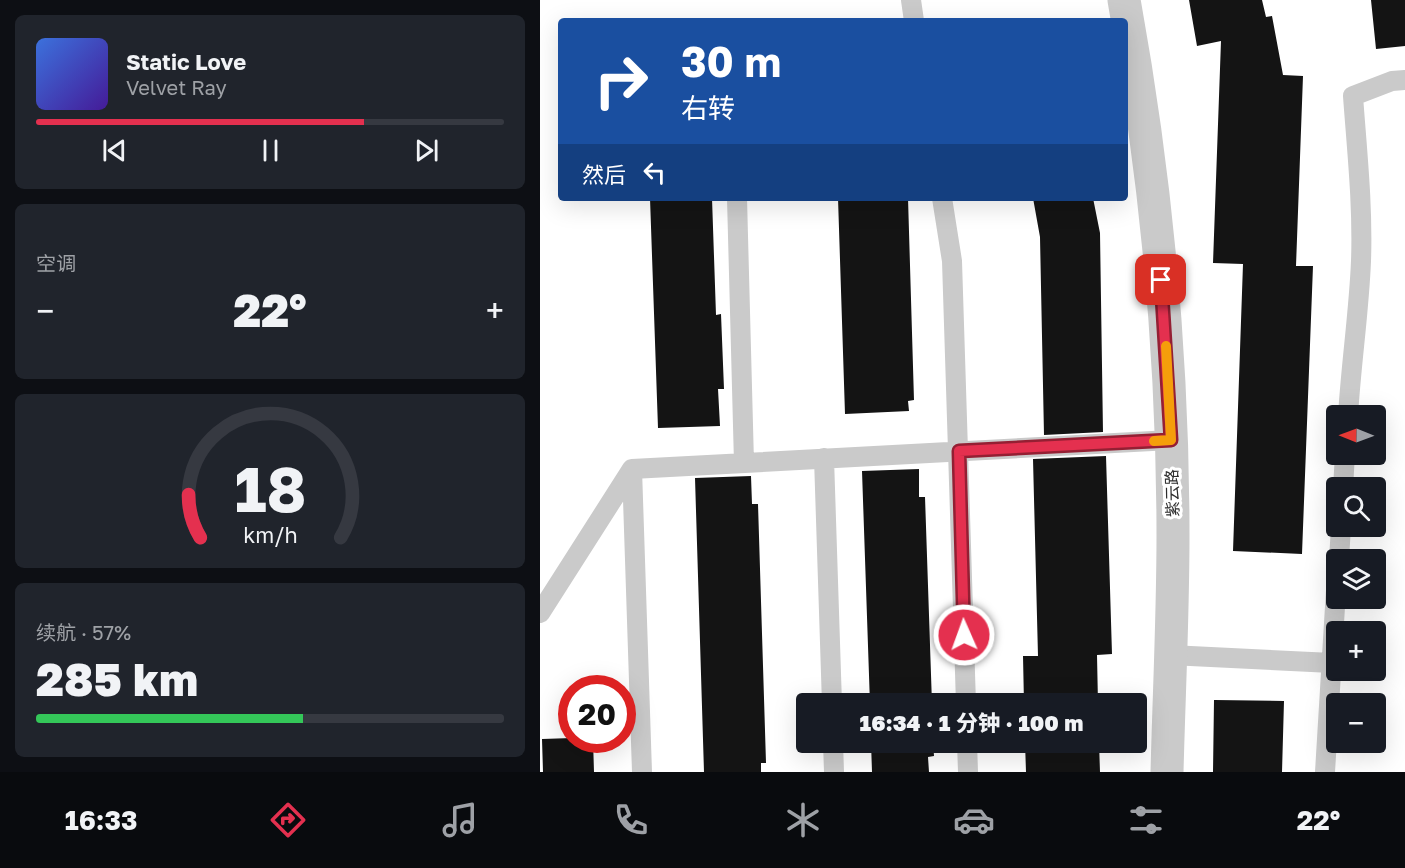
<!DOCTYPE html>
<html lang="zh">
<head>
<meta charset="utf-8">
<style>
  body { margin:0; font-family:"Golos Text","Noto Sans SC",sans-serif; background:#20242c; color:#f1f3f6; height:100vh; display:flex; flex-direction:column; font-size:22px; white-space:nowrap }
  * { box-sizing:border-box; margin:0 }
  p { font-size:20px; color:#9ea1a6 }
  .icon { flex:none; width:33px; height:33px; fill:none; stroke:currentColor; stroke-width:2; stroke-linecap:round; stroke-linejoin:round }
  .map { position:relative; flex:1; overflow:hidden }
  .side { display:flex; flex-direction:column; gap:15px; padding:15px; background:#0d0f14; width:540px }
  .side>* { flex:none }
  .banner { position:absolute; left:18px; top:18px; width:570px; height:183px; border-radius:6px; box-shadow:0 6px 24px #0002; background:#1a4fa0; color:#fff; overflow:hidden }
  .needle { width:39px; rotate:271deg }
  .fabs { position:absolute; left:786px; top:405px; display:grid; gap:12px }
  .fabs a { display:grid; place-items:center; width:60px; height:60px; border-radius:6px; background:#171b24; box-shadow:0 6px 24px #0002; font-size:30px }
  .speed { position:absolute; left:18px; top:675px; display:flex; gap:12px; font-size:30px; font-weight:700; text-align:center }
  .speed>* { display:grid; place-content:center; width:78px; height:78px; border-radius:50%; background:#171b24; box-shadow:0 6px 24px #0002; line-height:1 }
  .speed .limit { border:9px solid #d22; background:#fff; color:#111 }
  .pin { position:absolute; display:grid; place-items:center; width:51px; height:51px; color:#fff; margin:-26px; border-radius:12px; box-shadow:0 3px 9px #0006 }
  .me { position:absolute; width:66px; margin:-33px; rotate:358deg; stroke-linejoin:round; filter:drop-shadow(0 0 4px #0008) }
  .turn { display:flex; align-items:center; gap:21px; height:126px; padding:0 24px; font-size:27px }
  .turn .icon { width:78px; height:78px; stroke-width:2.5 }
  .turn b { display:block; font-size:42px; line-height:51px }
  .then { display:flex; align-items:center; height:57px; padding:0 24px; background:#0003; gap:12px; font-size:22px }
  .big { font-size:45px; font-weight:800; line-height:1.1 }
  .side .tile { flex:1; display:flex; flex-direction:column; justify-content:center; gap:9px; min-width:0; padding:0 21px; border-radius:9px; background:#20242c }
  .side .dial { align-items:center; gap:0 }
  .dial svg { height:156px; overflow:visible; fill:none; stroke:#363941; stroke-width:7; stroke-linecap:round; text-anchor:middle }
  .dial text { fill:#f1f3f6; stroke:none }
  .song { display:flex; align-items:center; gap:18px }
  .cover { width:72px; height:72px; border-radius:9px; background:linear-gradient(135deg,hsl(220 70% 55%),hsl(260 70% 35%)) }
  .played { height:6px; border-radius:3px; background:linear-gradient(90deg,#e4304f 70%,#363941 70%) }
  .keys { display:flex; justify-content:space-around; direction:ltr }
  .heat { display:flex; justify-content:space-between; align-items:center; font-size:33px; direction:ltr }
  .charge { height:9px; border-radius:4px; background:linear-gradient(90deg,#34c759 57%,#363941 0) }
  .trip { position:absolute; left:256px; top:693px; width:351px; height:60px; border-radius:6px; background:#171b24; box-shadow:0 6px 24px #0002; font-weight:800; line-height:60px; text-align:center }
  .tab-bar { display:flex; height:96px; justify-content:space-around; align-items:center; background:#090b0e; color:#9ea1a6 }
  .tab-bar .icon { width:42px; height:42px }
  .tab-bar .selected { color:#e4304f }
  .tab-bar b { font-size:27px; color:#f1f3f6 }
  main { display:flex; flex:1; min-height:0 }
  .map>svg:first-child { display:block }
  .building { fill:#141414 }
  .lines { fill:none; stroke-linecap:round; stroke-linejoin:round }
  .service { stroke:#cacaca; stroke-width:20 }
  .tertiary { stroke:#cacaca; stroke-width:33 }
  .route-casing { stroke:#941f33; stroke-width:15 }
  .route { stroke:#e4304f; stroke-width:10 }
  .slow { stroke:#f59e0b; stroke-width:10 }
  .labels { text-anchor:middle; stroke-width:6; stroke-linejoin:round; paint-order:stroke }
  .street-label { font-size:16px; fill:#2d2d2d; stroke:#fff }
</style>
</head>
<body>
<main>
<section class="side">
<div class="tile">
<div class="song"><i class="cover"></i><div><b>Static Love</b><p>Velvet Ray</p></div></div>
<div class="played"></div>
<div class="keys"><svg class="icon" aria-label="previous" viewBox="0 0 24 24"><path d="M18 5L8 12l10 7zM5 5v14"/></svg><svg class="icon" aria-label="pause" viewBox="0 0 24 24"><path d="M8 5v14M16 5v14"/></svg><svg class="icon" aria-label="next" viewBox="0 0 24 24"><path d="M6 5l10 7-10 7zM19 5v14"/></svg></div>
</div>
<div class="tile"><p>空调</p>
<div class="heat"><a>−</a><b class="big">22°</b><a>+</a></div>
</div>
<div class="tile dial"><svg viewBox="0 0 100 80">
<path d="M14 69A42 42 0 1 1 86 69"/>
<path d="M14 69A42 42 0 0 1 8 47" stroke="#e4304f"/>
<text x="50" y="56" font-size="32" font-weight="700">18</text>
<text x="50" y="72" font-size="11">km/h</text>
</svg></div>
<div class="tile"><p>续航 · 57%</p><b class="big">285 km</b><div class="charge"></div></div>
</section>
<div class="map">
<svg width="865" height="772" viewBox="0 0 865 772">
  <rect width="100%" height="100%" fill="#fff"/>
  <path class="building" d="M649,0H722L726,17L732,16L743,75L763,76L756,266H773L762,554L693,551L703,264L673,263L681,41L657,46Z
    M831,0H865V46L836,49Z
    M110,198H172L176,315L181,314L184,389H178L180,426L118,428Z
    M298,198H368L374,400L368,401L369,411L305,414Z
    M493,198H553L560,233L563,432L504,435L500,237Z
    M566,456L572,654L557,655L558,704H484L483,656H498L493,459Z
    M379,469V497H385L392,704H330L322,471Z
    M211,476L212,504H218L226,763H221V772H164L155,478Z
    M674,700L744,701L742,772H673Z
    M32,738V740H53L54,772H3L2,739Z
    M331,742H393L394,756L388,757L389,772H332Z
    M485,742H559L560,772H486Z"/>
  <g class="lines">
    <path class="service" d="M371,0L374,21
      M197,198L204,463
      M402,198L412,261L426,704
      M808,416C811,364 819,312 821,261C823,206 817,151 813,96L852,81L865,80
      M284,458L292,704
      M92,469L102,772
      M803,488L805,454
      M799,560L801,526
      M0,613L92,469L631,440
      M630,655L792,663
      M293,742L294,772
      M427,742L428,772
      M785,772L796,590"/>
    <path class="tertiary" d="M584,0C616,176 633,357 633,536C633,615 629,694 627,772"/>
  </g>
  <g class="lines">
    <defs>
      <path id="route" d="M424,635L419,451L631,440L621,280"/>
    </defs>
    <use href="#route" class="route-casing"/>
    <use href="#route" class="route"/>
    <path class="slow" d="M614,441L631,440L626,346"/>
  </g>
  <g class="labels">
    <g class="street-label">
      <text transform="translate(632 493) rotate(-91)" y="6">紫云路</text>
    </g>
  </g>
</svg>
<div class="fabs">
<a><svg class="needle" viewBox="-14 -14 28 28"><path d="M0-13l5 13h-10z" fill="#e53935"/><path d="M0 13l5-13h-10z" fill="#9ea1a6"/></svg></a>
<a><svg class="icon" aria-label="search" viewBox="0 0 24 24"><circle cx="10" cy="10" r="6"/><path d="M15 15l6 6"/></svg></a>
<a><svg class="icon" aria-label="layers" viewBox="0 0 24 24"><path d="M12 4l9 5-9 5-9-5zM3 14l9 5 9-5"/></svg></a>
<a>+</a>
<a>−</a>
</div>
<div class="speed"><div class="limit">20</div></div>
<div class="pin" style="left:621px;top:280px;background:#d93025"><svg class="icon" aria-label="arrive" viewBox="0 0 24 24"><path d="M6 21V4h12l-3 4 3 4H6"/></svg></div>
<svg class="me" style="left:424px;top:635px" viewBox="-20 -20 40 40"><circle r="17" fill="#e4304f" stroke="#fff" stroke-width="3"/><path d="M0-11L8 9 0 5-8 9z" fill="#fff"/></svg>
<div class="trip">16:34 · 1 分钟 · 100 m</div>
<div class="banner">
<div class="turn"><svg class="icon" aria-label="right" viewBox="0 0 24 24"><path d="M7 20v-9h11M14 6l5 5-5 5"/></svg><div><b>30 m</b>右转</div></div>
<div class="then">然后<svg class="icon" aria-label="left" viewBox="0 0 24 24"><path d="M17 20v-9H6M10 6l-5 5 5 5"/></svg></div>
</div>
</div>
</main>
<nav class="tab-bar">
<b>16:33</b>
<svg class="icon selected" aria-label="directions" viewBox="0 0 24 24"><path d="M12 3l9 9-9 9-9-9zM9 14v-3h6M13 9l2 2-2 2"/></svg>
<svg class="icon" aria-label="music" viewBox="0 0 24 24"><path d="M9 18V5l10-2v13"/><circle cx="6" cy="18" r="3"/><circle cx="16" cy="16" r="3"/></svg>
<svg class="icon" aria-label="phone" viewBox="0 0 24 24"><path d="M5 4h4l2 5-3 2q2 4 5 5l2-3 5 2v4C11 20 4 13 5 4z"/></svg>
<svg class="icon" aria-label="climate" viewBox="0 0 24 24"><path d="M12 3v18M4 7l16 10M4 17L20 7"/></svg>
<svg class="icon" aria-label="car" viewBox="0 0 24 24"><path d="M5 17H2v-5l4-1 3-4h7l3 4 3 1v5h-3M9 17h6M6 11h13"/><circle cx="7" cy="17" r="2"/><circle cx="17" cy="17" r="2"/></svg>
<svg class="icon" aria-label="filters" viewBox="0 0 24 24"><path d="M4 7h16M4 17h16"/><circle cx="9" cy="7" r="2"/><circle cx="15" cy="17" r="2"/></svg>
<b>22°</b>
</nav>
</body>
</html>
